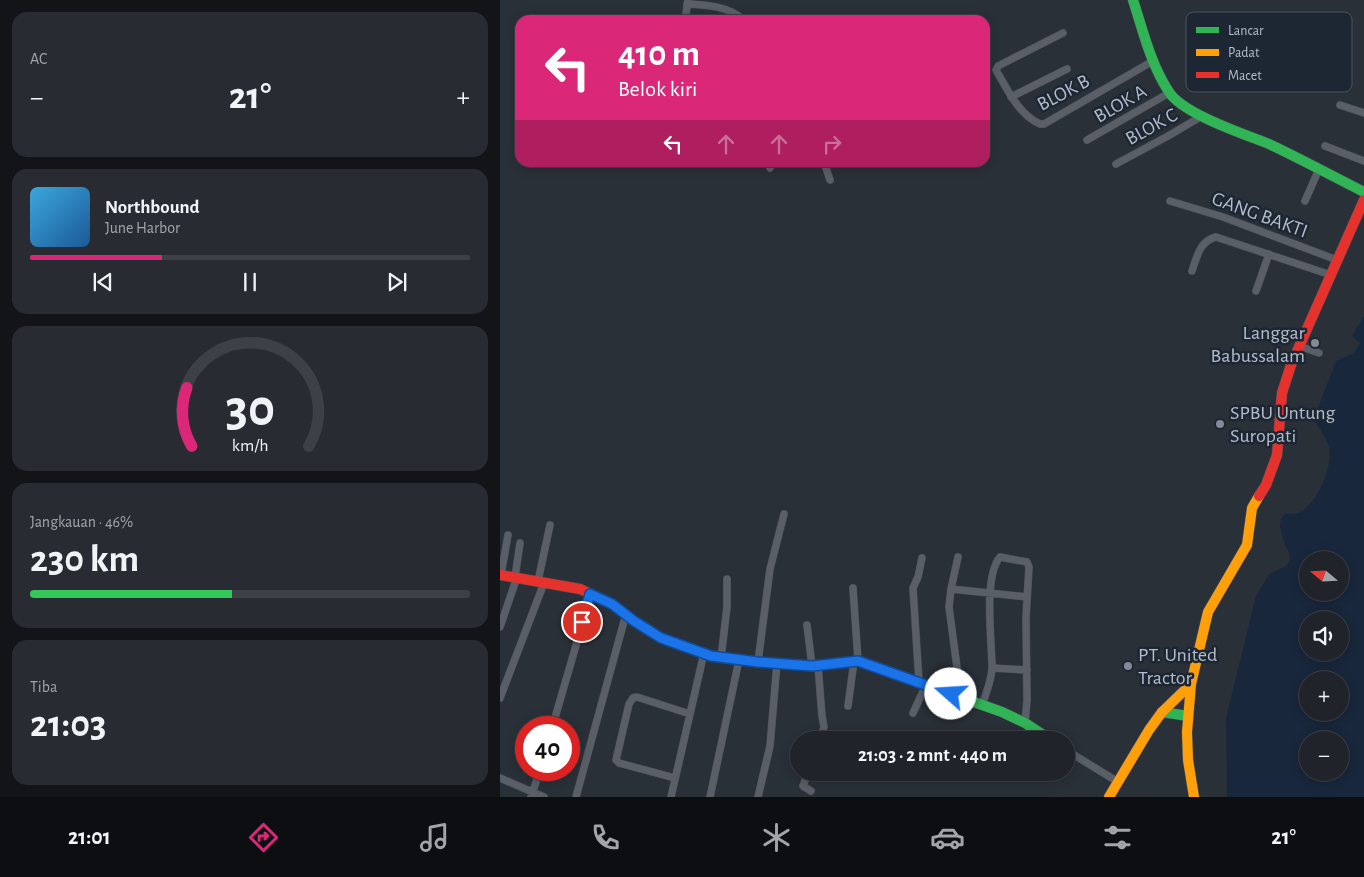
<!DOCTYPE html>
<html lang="id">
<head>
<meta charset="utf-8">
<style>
  body { margin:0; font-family:"Alegreya Sans",sans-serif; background:#282c32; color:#f1f3f6; height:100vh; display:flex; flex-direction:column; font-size:19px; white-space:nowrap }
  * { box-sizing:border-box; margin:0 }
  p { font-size:16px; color:#a2a4a8 }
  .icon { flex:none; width:28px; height:28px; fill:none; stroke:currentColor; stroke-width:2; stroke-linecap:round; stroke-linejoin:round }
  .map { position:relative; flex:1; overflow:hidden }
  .panel { display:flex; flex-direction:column; gap:12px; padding:12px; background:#121417; width:500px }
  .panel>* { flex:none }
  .hud { position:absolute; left:15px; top:15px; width:475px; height:152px; border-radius:15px; box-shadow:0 2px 12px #0003,0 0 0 1px #3d4147; background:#db2777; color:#fff; overflow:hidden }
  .needle { width:32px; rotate:289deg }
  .buttons { position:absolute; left:799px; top:551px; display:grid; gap:10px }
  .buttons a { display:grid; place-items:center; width:50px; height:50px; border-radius:50%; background:#20242a; box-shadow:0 2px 12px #0003,0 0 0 1px #3d4147; font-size:25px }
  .speed { position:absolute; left:15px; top:716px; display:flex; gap:10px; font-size:25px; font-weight:700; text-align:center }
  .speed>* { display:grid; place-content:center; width:65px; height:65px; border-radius:50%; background:#20242a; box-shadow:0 2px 12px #0003,0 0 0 1px #3d4147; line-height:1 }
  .speed .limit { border:8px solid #d22; background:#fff; color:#111 }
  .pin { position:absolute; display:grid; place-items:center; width:42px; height:42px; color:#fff; margin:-21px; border:2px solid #fff; border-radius:50%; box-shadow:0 1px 5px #0007 }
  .me { position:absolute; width:55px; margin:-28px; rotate:289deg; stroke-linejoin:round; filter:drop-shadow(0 0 4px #0008) }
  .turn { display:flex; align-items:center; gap:18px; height:105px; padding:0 20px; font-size:22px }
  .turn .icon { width:65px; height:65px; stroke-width:2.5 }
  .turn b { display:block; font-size:35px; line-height:42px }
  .lanes { display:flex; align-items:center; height:48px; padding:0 20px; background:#0003; justify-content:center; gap:25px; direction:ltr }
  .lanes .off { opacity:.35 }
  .big { font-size:38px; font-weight:700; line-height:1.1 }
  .panel .card { flex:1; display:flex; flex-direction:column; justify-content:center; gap:8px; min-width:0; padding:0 18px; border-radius:15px; background:#282c32 }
  .panel .dial { align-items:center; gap:0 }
  .dial svg { height:130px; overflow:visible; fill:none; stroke:#3d4147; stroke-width:7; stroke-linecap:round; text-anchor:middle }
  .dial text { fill:#f1f3f6; stroke:none }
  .song { display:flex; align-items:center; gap:15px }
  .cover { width:60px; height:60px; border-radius:8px; background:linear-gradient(135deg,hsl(200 70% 55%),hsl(210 70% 35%)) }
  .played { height:5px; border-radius:2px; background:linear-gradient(90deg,#db2777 30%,#3d4147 30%) }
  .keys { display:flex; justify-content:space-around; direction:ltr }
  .heat { display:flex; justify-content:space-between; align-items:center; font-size:28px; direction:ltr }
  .charge { height:8px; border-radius:4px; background:linear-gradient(90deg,#34c759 46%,#3d4147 0) }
  .trip { position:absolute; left:290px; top:731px; width:285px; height:50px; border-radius:25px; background:#20242a; box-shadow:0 2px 12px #0003,0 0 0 1px #3d4147; font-weight:700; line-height:50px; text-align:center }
  .dock { display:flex; height:80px; justify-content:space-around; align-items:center; background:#0d0e11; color:#a2a4a8 }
  .dock .icon { width:35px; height:35px }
  .dock .on { color:#db2777 }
  .dock b { font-size:22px; color:#f1f3f6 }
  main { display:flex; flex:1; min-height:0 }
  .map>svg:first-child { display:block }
  .water { fill:#19273c; fill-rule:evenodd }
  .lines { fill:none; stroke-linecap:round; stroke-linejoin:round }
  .street-casing { stroke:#484c55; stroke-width:8 }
  .fast-casing { stroke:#484c55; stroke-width:11 }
  .slow-casing { stroke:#484c55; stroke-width:11 }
  .jam-casing { stroke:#484c55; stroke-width:11 }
  .street { stroke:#5a5e66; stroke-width:7 }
  .fast { stroke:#30b455; stroke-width:10 }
  .slow { stroke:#ff9f0a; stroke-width:10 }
  .jam { stroke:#e5322d; stroke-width:10 }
  .route-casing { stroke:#114b97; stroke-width:12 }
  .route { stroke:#1a73e8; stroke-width:9 }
  .poi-dot { fill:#848b96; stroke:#1d2633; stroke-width:2 }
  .labels { text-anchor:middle; stroke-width:5; stroke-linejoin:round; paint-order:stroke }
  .street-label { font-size:20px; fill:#b4bcc9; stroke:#1d2633 }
  .poi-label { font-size:20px; fill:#b4bcc9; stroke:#1d2633; text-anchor:start }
  .key { fill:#1d2633; stroke:#4a5360; stroke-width:1 }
  .key-label { font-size:14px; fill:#b4bcc9 }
</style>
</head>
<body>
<main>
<section class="panel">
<div class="card"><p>AC</p>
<div class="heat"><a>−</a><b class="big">21°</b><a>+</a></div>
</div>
<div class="card">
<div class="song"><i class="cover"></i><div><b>Northbound</b><p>June Harbor</p></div></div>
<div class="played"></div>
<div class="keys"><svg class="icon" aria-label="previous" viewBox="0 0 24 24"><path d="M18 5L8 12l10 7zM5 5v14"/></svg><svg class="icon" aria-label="pause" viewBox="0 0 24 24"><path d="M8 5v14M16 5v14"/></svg><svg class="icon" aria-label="next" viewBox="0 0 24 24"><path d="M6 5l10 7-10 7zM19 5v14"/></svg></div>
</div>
<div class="card dial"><svg viewBox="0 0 100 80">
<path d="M14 69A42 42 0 1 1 86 69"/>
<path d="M14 69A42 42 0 0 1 11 33" stroke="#db2777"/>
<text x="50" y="56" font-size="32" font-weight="700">30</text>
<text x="50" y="72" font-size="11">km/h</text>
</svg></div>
<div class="card"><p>Jangkauan · 46%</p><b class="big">230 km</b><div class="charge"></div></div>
<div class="card"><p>Tiba</p><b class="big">21:03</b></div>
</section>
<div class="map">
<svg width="864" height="797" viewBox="0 0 864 797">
  <rect width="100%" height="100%" fill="#2a3038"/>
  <path class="water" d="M864,316V797H727L726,718L756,596L769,574L786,566L790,561L789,552L785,545L780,527L781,518L785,514C790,513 796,515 800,512C818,503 835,463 828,444C825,436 819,428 814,420L816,413L836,361L854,353L860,343L852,336ZM808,560H840V592H808ZM808,620H840V652H808ZM808,680H840V712H808ZM808,740H840V772H808Z"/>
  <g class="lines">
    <defs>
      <path id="street" d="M187,4C207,5 228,6 244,20
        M185,20L188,0
        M563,33L498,66L496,70C507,89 519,115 540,124H544L653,61
        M511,97L567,69
        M840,105L864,113
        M587,140L669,93
        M825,146L864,161
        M267,162L270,168
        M324,162L330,180
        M616,164L668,136L702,116
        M670,201L723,217L837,260
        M805,201L819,169
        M692,271C697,256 700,241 716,237L831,275
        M756,291L769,254
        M799,346L819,353
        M1,575L8,535
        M15,577L20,543
        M38,581L50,525
        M353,588L358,661
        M451,589L458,557
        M307,625L312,666
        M0,627L17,577
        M221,658L227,607V579
        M258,662L270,569L284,514
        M318,665L322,716L324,727L320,740
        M492,668L527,670
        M458,675L449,607L451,589L527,597
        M419,682L413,588L418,577L422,558
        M0,698L44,583
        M482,705C486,693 492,680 492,667C492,642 483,577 500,557L527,562L529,567L526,617L527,700L525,723
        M348,706L354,661
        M413,713L426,685
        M52,728L91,594
        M566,750L618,782
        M308,772L303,786L311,791
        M0,778L44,797
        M175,778L119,763L116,760L129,704L133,698L137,697L190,714
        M31,797L40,770
        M76,797L126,614
        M171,797L204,653
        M210,797L239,660
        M258,797L270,746L277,663"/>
      <path id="fast" d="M633,0C643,31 651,65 669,92C683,114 744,134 769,144C801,159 832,176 864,192
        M359,661L502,712L525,723L551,740
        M662,712L688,716"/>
      <path id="slow" d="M609,797L649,730L662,712L691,684
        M694,797L688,760L687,732L691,684L708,612L747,545L752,508L759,496"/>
      <path id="jam" d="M759,496L766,485L777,455L782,393L791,365L864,200
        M0,575L80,589L112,604L134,621L161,638L211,656L258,662L312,666L359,661"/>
    </defs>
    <use href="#street" class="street-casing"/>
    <use href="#fast" class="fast-casing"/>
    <use href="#slow" class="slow-casing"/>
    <use href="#jam" class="jam-casing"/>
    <use href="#street" class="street"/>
    <use href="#fast" class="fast"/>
    <use href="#slow" class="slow"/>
    <use href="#jam" class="jam"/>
  </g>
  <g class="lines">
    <defs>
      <path id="route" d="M82,622L90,594L112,604L134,621L161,638L211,656L258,662L312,666L358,661L451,694"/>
    </defs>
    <use href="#route" class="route-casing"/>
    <use href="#route" class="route"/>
  </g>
  <g class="poi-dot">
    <circle cx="815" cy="343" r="5"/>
    <circle cx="720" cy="424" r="5"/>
    <circle cx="628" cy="666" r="5"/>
  </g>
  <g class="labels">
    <g class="street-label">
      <text transform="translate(563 92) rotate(-28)" y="7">BLOK B</text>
      <text transform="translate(620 103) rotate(-30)" y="7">BLOK A</text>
      <text transform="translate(651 126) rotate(-29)" y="7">BLOK C</text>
      <text transform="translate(760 214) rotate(20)" y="7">GANG BAKTI</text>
    </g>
    <g class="poi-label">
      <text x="805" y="339" text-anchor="end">Langgar<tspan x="805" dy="23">Babussalam</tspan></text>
      <text x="730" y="419">SPBU Untung<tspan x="730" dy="23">Suropati</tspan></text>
      <text x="638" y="661">PT. United<tspan x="638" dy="23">Tractor</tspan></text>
    </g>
  </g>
  <rect x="686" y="12" width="166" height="80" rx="8" class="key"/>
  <rect x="696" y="27" width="23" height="6" fill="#30b455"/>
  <rect x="696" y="49" width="23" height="7" fill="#ff9f0a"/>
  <rect x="696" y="72" width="23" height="6" fill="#e5322d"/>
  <g class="key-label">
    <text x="728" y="35">Lancar</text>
    <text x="728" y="57">Padat</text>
    <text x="728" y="80">Macet</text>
  </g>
</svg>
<div class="buttons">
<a><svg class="needle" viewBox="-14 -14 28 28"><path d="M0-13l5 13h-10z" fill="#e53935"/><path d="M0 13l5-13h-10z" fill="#a2a4a8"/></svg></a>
<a><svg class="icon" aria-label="sound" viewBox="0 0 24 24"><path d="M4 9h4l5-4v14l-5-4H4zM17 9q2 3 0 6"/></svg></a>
<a>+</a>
<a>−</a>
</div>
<div class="speed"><div class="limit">40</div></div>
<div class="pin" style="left:82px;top:622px;background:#d93025"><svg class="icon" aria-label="arrive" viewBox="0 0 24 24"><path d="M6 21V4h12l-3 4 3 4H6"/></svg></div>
<svg class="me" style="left:451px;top:694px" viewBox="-20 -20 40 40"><circle r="19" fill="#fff"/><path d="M0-13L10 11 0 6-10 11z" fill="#1a73e8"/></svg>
<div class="trip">21:03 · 2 mnt · 440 m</div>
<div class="hud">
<div class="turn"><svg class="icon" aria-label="left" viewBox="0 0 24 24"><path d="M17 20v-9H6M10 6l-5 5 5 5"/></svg><div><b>410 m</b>Belok kiri</div></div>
<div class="lanes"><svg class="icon" aria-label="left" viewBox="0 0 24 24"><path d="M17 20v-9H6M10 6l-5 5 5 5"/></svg><svg class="icon off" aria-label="ahead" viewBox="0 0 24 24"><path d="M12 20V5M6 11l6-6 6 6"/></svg><svg class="icon off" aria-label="ahead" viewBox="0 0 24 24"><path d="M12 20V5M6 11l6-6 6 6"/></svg><svg class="icon off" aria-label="right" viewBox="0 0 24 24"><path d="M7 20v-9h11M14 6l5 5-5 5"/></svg></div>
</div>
</div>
</main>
<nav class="dock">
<b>21:01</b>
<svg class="icon on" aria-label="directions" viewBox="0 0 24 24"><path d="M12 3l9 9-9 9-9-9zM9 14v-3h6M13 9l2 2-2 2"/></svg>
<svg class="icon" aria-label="music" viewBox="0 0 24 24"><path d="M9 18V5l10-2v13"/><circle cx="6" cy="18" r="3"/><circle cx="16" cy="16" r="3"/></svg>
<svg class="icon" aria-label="phone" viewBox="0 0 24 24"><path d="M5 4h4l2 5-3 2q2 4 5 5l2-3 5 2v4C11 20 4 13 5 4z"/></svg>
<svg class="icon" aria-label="climate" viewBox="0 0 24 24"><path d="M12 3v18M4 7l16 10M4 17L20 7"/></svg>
<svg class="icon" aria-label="car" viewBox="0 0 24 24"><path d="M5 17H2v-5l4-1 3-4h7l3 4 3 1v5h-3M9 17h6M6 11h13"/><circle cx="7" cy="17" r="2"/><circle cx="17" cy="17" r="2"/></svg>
<svg class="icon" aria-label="filters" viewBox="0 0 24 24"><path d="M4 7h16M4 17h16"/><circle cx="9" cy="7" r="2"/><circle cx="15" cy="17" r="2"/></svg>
<b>21°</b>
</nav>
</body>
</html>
